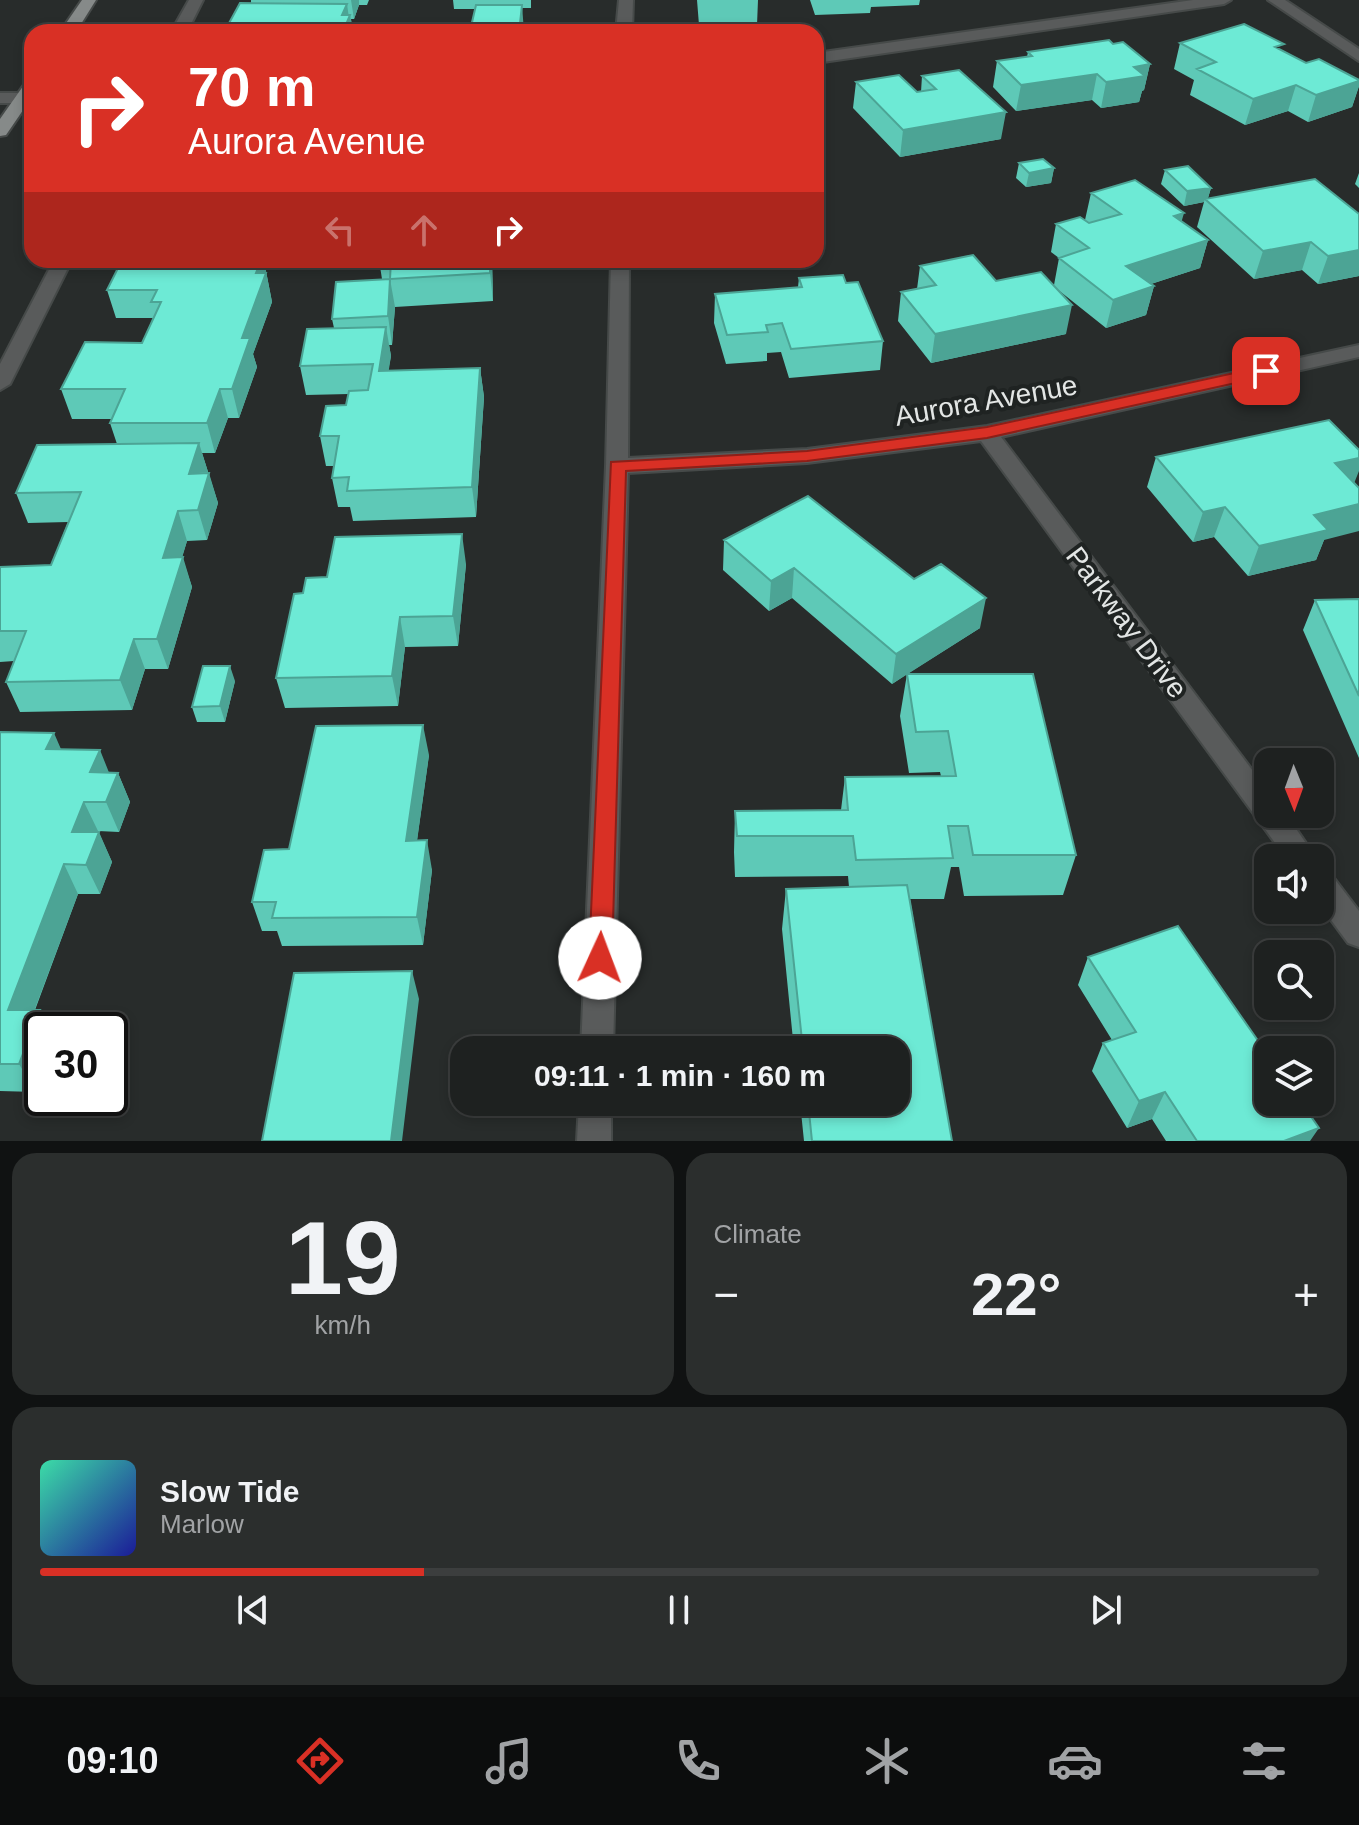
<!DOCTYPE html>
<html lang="en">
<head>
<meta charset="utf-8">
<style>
  body { margin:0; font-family:Helvetica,sans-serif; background:#2b2e2d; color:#f1f3f6; height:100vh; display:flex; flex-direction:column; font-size:30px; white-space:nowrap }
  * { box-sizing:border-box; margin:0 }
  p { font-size:26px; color:#a1a3a5 }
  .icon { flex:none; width:44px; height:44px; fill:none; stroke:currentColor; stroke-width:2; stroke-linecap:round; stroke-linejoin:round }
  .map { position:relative; height:1141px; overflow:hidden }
  .sheet { display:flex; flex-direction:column; gap:12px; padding:12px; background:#101212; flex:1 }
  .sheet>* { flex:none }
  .banner { position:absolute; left:24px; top:24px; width:800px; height:244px; border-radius:24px; box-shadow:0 4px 12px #0003,0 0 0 2px #3c3e3e; background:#d93025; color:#fff; overflow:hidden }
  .needle { width:52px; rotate:179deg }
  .fabs { position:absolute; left:1254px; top:748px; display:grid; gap:16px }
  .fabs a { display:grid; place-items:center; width:80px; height:80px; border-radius:16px; background:#1e2120; box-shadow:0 4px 12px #0003,0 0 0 2px #3c3e3e; font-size:40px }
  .speed { position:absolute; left:24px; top:1012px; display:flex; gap:16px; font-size:40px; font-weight:700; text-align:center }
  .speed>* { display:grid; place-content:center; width:104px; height:104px; border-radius:50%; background:#1e2120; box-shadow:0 4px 12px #0003,0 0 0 2px #3c3e3e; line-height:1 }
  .speed .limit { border:4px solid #111; border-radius:12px; background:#fff; color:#111 }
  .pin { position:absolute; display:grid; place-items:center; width:68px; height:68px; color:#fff; margin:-34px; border-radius:16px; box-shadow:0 4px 12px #0006 }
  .me { position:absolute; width:88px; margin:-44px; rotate:2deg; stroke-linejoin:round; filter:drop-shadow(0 0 6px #0008) }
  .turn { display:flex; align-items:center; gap:28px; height:168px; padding:0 32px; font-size:36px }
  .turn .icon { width:104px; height:104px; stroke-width:2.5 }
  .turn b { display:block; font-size:56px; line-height:68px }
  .lanes { display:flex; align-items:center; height:76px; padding:0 32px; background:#0003; justify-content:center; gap:40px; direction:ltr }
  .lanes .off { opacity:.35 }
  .big { font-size:60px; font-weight:700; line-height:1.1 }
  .sheet .card { flex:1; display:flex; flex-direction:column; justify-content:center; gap:12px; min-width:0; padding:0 28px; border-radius:24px; background:#2b2e2d }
  .sheet .dial { align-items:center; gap:0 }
  .dial b { font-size:104px; line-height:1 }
  .song { display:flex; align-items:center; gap:24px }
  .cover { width:96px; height:96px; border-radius:12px; background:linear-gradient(135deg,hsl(160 70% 55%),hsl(240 70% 35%)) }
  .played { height:8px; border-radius:4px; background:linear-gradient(90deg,#d93025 30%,#3c3e3e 30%) }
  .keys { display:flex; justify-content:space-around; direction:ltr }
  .heat { display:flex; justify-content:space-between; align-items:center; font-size:44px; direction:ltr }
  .sheet .tiles { flex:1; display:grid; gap:12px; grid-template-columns:1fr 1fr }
  .card:last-child { grid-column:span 2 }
  .trip { position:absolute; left:450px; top:1036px; width:460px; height:80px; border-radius:24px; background:#1e2120; box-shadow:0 4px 12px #0003,0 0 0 2px #3c3e3e; font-weight:700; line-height:80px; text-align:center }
  .dock { display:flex; height:128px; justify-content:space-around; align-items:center; background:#0c0d0d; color:#a1a3a5 }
  .dock .icon { width:56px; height:56px }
  .dock .current { color:#d93025 }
  .dock b { font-size:36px; color:#f1f3f6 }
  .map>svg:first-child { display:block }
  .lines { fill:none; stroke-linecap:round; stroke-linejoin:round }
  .minor-casing { stroke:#464a49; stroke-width:4 }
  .major-casing { stroke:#464a49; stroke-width:4 }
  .minor { fill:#595b5b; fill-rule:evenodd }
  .major { fill:#868a89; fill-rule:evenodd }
  .wall { fill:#5ec9b7 }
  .shaded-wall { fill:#4ca495 }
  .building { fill:#6dead5; stroke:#4ca495; stroke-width:2 }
  .route { fill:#d93025; stroke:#8d1f18; stroke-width:2 }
  .labels { text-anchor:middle; stroke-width:8; stroke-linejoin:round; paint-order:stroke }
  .street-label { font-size:28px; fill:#e3e6e5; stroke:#1f2322 }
</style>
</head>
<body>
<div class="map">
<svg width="1359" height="1141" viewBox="0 0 1359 1141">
  <rect width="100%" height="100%" fill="#282c2b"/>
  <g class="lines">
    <defs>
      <path id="minor" d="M189,0H203L187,32H171Z
        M619,0H633L632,32H616Z
        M1193,0H1231L1224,4L816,63V53Z
        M1268,0H1285L1359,49V61Z
        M0,93H23L31,98L23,103H0Z
        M54,260H72L10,384L0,390V364Z
        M611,260H629L628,458L807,449L987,426L1359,345V357L1001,437L1268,791V814H1286L1316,858H1286L981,441L807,463L628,473L613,1050H581L606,466Z
        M1320,870L1330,873L1359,911V947L1348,943L1320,905Z
        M579,1102H611V1141H577Z"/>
      <path id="major" d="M82,0H96L76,32H60Z
        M32,80V97L6,135L0,136V119L26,82Z"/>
    </defs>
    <use href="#minor" class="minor-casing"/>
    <use href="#major" class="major-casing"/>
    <use href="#minor" class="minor"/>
    <use href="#major" class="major"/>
  </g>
  <path class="wall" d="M251,0H369L367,5H359L354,19H351L353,32H230L228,25L251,3Z
    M453,0H531V8H523L470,31L475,9H454Z
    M697,0H758L757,25H699Z
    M810,0H920L919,5L871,7L870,13L815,15Z
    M1180,43L1282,50L1306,63L1359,80V86L1352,107L1308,122L1288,111L1245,125L1190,95L1194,80L1174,69Z
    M1113,44L1150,64L1144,90L1142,91L1139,102L1101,108L1092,100L1016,111L993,87L997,61L1027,57L1028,52Z
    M922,76L1001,139L900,157L853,108L856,82L917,92H921Z
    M816,99L821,120L819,147H816Z
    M1019,163L1054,168L1051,183L1026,187L1016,178Z
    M1165,170L1211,188L1208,198L1359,214V276L1318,284L1302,270L1254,279L1197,227L1204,202L1184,206L1161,184Z
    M1359,173V188L1355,184Z
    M1091,193L1181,222L1208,240L1200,268L1151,284L1154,286L1146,315L1106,328L1057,289L1066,334L931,363L898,321L901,292L917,289L920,266L996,281L1054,285L1059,258L1051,252L1056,224L1085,220Z
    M122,260H267L265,266L272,302L253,354L257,367L239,418H228L215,453H202L218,503L207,540L187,541L182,557L192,587L168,669H145L132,710L20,712L6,682L14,661L0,662V567L51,565L68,522L28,523L16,493L117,444L110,423L112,419H72L61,389L142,343L153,318H116L107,290Z
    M379,260H492L493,301L395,307L392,345H389L391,356L388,371L480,368L484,397L476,517L353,521L350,507H338L332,478L334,466H326L320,436L346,405L349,394L306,395L300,366L334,328L332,319L382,279Z
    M799,278L846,283L883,341L880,370L789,378L781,352L767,353V361L726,364L714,323L715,294L798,287Z
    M1156,457L1354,483L1324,540L1316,560L1248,576L1214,537L1193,542L1147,487Z
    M724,540L914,579L980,628L907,674L1076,855L1063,895L964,896L959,867H951L944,899H910L952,1141H804L800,1102H896V1050H794L782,929L786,889L849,887L848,876L735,877L734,852L735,811L841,810L845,777L941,776L940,772L909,773L900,716L907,674L892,684L792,598L769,611L723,570Z
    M466,564L458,646L405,647L398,706L285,708L276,678L303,593L327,577Z
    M1359,599V758L1303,630L1315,600Z
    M235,681L225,722H197L192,707Z
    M0,732L61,749L109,773H118L130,802L119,832L98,831L112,862L100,894H78L35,1010L36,1092L0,1091Z
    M429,755L417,840L432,870L423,945L282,946L277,931H262L252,902L289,849Z
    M1088,957L1310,1141H1166L1152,1119L1127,1128L1092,1071L1103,1043L1112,1040L1078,985Z"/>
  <path class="shaded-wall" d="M351,0H359V5L354,19Z
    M347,4L349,18L350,15L353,32H343L342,15Z
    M522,5L524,32H519Z
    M1150,64L1144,90L1142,91L1139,102L1101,108L1106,82L1134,67Z
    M1097,74L1092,100L1016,111L1021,85Z
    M1359,81V86L1352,107L1308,122L1316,95Z
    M1296,85L1288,111L1245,125L1253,99Z
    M1006,112L1001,139L900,157L903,130Z
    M1054,168L1051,183L1026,187L1029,173Z
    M1211,188L1207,201L1205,199L1204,202L1184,206L1187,191Z
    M1184,213L1176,241L1174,216Z
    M1208,240L1200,268L1120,294L1126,266Z
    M1311,242L1302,270L1254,279L1263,251Z
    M1359,250V276L1318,284L1328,256Z
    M261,260H267L265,266L272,302L253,354L257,367L239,418L232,389L256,273Z
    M490,260H492L493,301L490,273Z
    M390,279L395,307L392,345L388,316Z
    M1154,286L1146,315L1106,328L1113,300Z
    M1072,305L1066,334L931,363L935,334Z
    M386,327L391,356L384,401L379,371Z
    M480,368L484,397L476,517L472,487Z
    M220,389L228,418L215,453L207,423Z
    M199,443L208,472L189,474Z
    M1359,458V471L1353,486L1335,463Z
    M209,473L218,503L207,540L198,510Z
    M1359,504V531L1324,540L1316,560L1248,576L1259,546L1314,515Z
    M1225,507L1214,537L1193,542L1203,512Z
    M178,511L187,541L173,588L163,558Z
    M462,534L466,564L458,646L453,616Z
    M183,557L192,587L168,669L157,639Z
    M794,568L792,598L769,611L771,581Z
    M986,598L980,628L892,684L896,654Z
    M400,617L405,647L398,706L392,676Z
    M134,639L145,669L132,710L120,680Z
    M230,666L235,681L225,722L220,706Z
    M423,725L429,755L413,870L406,841Z
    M54,733L67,763L46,749Z
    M100,750L112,780L90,772Z
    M118,773L130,802L119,832L106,802Z
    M84,802L98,831L86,861L72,832Z
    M99,832L112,862L100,894L86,865Z
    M427,840L432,870L423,945L417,917Z
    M64,864L78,894L24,1038L8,1010Z
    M412,971L419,999L402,1141H391Z
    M40,1010L51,1030H42V1076L36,1092L19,1064Z
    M1165,1092L1152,1119L1127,1128L1139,1101Z
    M1319,1128L1310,1141H1284Z"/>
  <path class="building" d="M240,3L347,4L342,15H350L343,32H264L267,25H228Z
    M476,5H522L519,32H448L470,31Z
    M1244,24L1284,44L1275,47L1306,63L1319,59L1359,80V81L1316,95L1296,85L1253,99L1197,69L1216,62L1180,43Z
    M1109,40L1113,44L1123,42L1150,64L1134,67L1145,76L1106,82L1097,74L1021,85L997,61L1032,56L1028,52Z
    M959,70L1006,112L903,130L856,82L899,75L917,92L936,89L922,76Z
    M816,99L821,120H816Z
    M1043,159L1054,168L1029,173L1019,163Z
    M1188,166L1211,188L1187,191L1165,170Z
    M1315,179L1359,214V250L1328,256L1311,242L1263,251L1205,199Z
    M1135,180L1184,213L1174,216L1208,240L1126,266L1154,286L1113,300L1059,258L1089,248L1056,224L1080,217L1089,223L1121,214L1091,193Z
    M973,255L996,281L1041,272L1072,305L935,334L901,292L936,285L920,266Z
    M122,260H261L256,273H266L242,338H250L232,389H220L207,423H110L125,389H61L85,342L142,343L161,302H151L157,290H107Z
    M391,260H490V273L390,279Z
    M843,275L846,283L858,282L883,341L791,349L782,323L766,325L768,332L727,335L715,294L802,287L799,278Z
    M390,279L388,316L332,319L336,282Z
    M386,327L379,371L480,368L472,487L347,491L349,477L332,478L339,436H320L326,406L346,405L349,391L368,390L373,364L300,366L307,329Z
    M1329,420L1359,450V458L1335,463L1359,488V504L1314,515L1328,530L1259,546L1225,507L1203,512L1156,457Z
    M199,443L189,474L209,473L198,510L178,511L163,558L183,557L157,639H134L120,680L6,682L26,631H0V567L51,565L81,492L16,493L37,445Z
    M808,496L914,579L941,564L986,598L896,654L794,568L771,581L724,540Z
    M462,534L453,616L400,617L392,676L276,678L294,594L303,593L306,578L327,577L335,537Z
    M1359,599V696L1315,600Z
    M203,666H230L220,706L192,707Z
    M907,674H1033L1076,855H973L968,826H948L953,858L856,860L853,836H737L735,811L848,810L845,777L956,776L948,731L916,732Z
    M423,725L406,841L427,840L417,917L272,918L276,902H252L264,850L289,849L316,726Z
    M0,732L54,733L46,749L100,750L90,772L118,773L106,802H84L72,832H99L86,865L64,864L8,1010H40L19,1064H0Z
    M907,885L952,1141H812L808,1102H896V1050H803L786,889Z
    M1178,926L1268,1055V1102H1301L1319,1128L1284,1141H1197L1165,1092L1139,1101L1103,1043L1136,1032L1088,957Z
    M412,971L391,1141H262L294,973Z"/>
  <path class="route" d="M1266,366L1274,371L1272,375L987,438L807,461L626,471L612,958L608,965L600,968L592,965L589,958L611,462L807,451L987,427Z"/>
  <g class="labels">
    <g class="street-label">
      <text transform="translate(986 400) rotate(-10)" y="10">Aurora Avenue</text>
      <text transform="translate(1127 622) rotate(53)" y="10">Parkway Drive</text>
    </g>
  </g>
</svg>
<div class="fabs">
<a><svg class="needle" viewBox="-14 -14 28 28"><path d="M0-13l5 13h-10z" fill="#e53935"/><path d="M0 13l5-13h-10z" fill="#a1a3a5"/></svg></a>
<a><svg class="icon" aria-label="sound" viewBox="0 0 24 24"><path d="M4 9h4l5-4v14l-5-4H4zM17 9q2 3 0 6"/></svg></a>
<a><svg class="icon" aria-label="search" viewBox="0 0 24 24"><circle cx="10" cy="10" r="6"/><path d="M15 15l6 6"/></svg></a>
<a><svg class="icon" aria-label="layers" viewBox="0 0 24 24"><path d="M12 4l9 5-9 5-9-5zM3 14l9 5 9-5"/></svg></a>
</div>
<div class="speed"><div class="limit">30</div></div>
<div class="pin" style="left:1266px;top:371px;background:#d93025"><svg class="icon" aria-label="arrive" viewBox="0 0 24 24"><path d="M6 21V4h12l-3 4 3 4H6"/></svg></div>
<svg class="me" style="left:600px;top:958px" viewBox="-20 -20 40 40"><circle r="19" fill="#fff"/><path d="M0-13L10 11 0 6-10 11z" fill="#d93025"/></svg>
<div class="trip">09:11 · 1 min · 160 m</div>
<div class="banner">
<div class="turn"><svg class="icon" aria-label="right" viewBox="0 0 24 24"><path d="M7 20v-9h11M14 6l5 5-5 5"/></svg><div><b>70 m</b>Aurora Avenue</div></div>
<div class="lanes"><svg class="icon off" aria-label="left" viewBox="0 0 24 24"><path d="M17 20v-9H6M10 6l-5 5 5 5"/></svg><svg class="icon off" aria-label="ahead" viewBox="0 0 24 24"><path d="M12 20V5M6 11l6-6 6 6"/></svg><svg class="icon" aria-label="right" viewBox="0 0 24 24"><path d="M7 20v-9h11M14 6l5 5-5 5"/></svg></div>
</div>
</div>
<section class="sheet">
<div class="tiles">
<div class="card dial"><b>19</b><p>km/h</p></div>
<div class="card"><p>Climate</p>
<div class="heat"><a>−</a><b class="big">22°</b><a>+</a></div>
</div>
<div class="card">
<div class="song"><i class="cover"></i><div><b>Slow Tide</b><p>Marlow</p></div></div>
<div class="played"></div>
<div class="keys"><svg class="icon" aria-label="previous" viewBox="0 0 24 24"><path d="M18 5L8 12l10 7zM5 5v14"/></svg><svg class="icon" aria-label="pause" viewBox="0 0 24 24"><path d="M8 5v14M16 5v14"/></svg><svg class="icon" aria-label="next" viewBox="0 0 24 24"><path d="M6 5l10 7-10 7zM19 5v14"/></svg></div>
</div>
</div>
</section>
<nav class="dock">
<b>09:10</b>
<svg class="icon current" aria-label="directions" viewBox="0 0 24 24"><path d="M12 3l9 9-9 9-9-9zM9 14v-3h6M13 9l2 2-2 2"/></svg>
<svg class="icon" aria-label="music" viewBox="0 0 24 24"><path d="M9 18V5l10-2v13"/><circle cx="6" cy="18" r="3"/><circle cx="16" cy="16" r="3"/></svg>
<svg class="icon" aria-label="phone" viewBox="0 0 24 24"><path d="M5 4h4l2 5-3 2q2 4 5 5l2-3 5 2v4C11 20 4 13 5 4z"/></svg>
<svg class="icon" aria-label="climate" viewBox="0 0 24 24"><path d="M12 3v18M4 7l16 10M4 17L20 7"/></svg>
<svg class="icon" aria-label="car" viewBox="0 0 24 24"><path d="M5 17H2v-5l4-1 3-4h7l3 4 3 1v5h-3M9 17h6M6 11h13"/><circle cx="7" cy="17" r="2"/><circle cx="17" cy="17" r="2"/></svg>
<svg class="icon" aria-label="filters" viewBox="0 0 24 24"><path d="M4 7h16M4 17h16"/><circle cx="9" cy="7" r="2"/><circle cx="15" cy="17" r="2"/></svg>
</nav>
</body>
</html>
